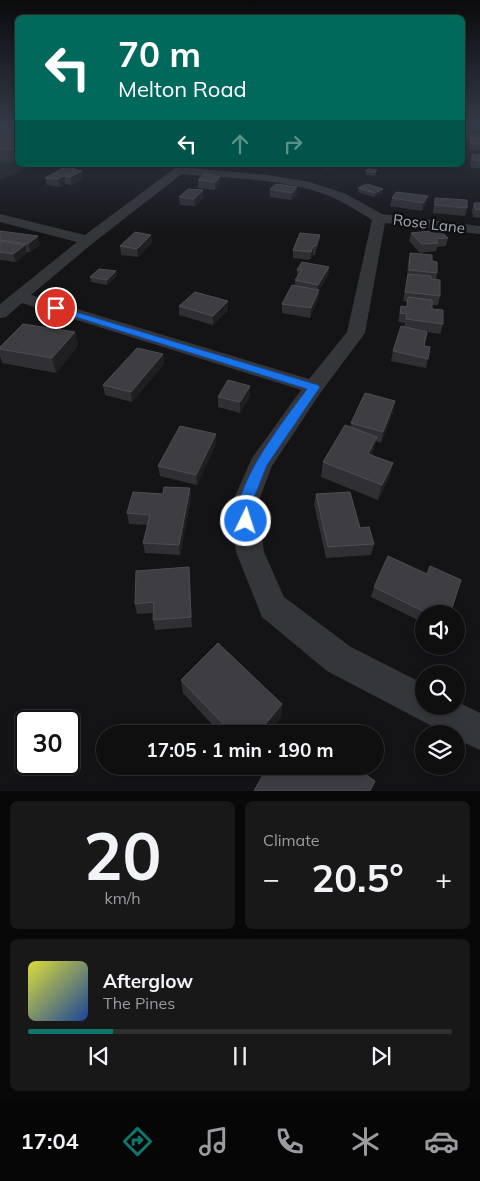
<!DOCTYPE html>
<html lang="en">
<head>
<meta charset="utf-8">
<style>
  body { margin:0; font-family:Mulish,sans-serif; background:#181819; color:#f1f3f6; height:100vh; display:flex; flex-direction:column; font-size:19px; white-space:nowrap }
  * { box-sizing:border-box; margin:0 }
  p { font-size:16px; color:#9b9c9f }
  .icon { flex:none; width:28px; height:28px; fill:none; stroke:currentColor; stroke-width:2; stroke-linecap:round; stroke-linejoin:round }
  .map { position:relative; height:791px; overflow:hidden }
  .side { display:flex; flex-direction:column; gap:10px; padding:10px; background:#080809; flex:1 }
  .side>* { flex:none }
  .top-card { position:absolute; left:15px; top:15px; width:450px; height:152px; border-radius:8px; box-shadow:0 2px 8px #0003,0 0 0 1px #2f2f30; background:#00695c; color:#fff; overflow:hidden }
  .tools { position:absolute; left:415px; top:605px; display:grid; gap:10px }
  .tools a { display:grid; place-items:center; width:50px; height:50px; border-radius:50%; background:#0f0f10; box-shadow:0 2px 8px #0003,0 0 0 1px #2f2f30; font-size:25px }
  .speed { position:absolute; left:15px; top:710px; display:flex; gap:10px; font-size:25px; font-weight:700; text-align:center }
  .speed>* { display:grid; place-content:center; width:65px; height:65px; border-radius:50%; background:#0f0f10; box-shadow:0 2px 8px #0003,0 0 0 1px #2f2f30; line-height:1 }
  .speed .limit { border:2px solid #111; border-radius:8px; background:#fff; color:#111 }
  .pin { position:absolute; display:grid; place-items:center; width:42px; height:42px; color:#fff; margin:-21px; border:2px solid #fff; border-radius:50%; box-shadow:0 1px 5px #0007 }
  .me { position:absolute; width:55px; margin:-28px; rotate:4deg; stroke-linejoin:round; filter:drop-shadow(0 0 4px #0008) }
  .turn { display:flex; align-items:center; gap:18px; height:105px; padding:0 20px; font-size:22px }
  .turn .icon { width:65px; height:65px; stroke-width:2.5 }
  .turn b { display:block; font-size:35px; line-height:42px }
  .lanes { display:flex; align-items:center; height:48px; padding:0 20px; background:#0003; justify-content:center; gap:25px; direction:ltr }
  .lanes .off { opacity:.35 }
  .big { font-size:38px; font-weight:700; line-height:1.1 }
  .side .tile { flex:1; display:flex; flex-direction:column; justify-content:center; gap:8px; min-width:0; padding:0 18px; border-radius:8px; background:#181819 }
  .side .dial { align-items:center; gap:0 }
  .dial b { font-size:65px; line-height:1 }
  .song { display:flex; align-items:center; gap:15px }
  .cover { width:60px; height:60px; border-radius:8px; background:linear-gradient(135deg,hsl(60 70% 55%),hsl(220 70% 35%)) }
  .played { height:5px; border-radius:2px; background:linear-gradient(90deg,#0f766e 20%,#2f2f30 20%) }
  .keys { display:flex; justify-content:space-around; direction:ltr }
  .heat { display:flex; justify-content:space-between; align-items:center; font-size:28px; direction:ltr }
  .side .tiles { flex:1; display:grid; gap:10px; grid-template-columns:1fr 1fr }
  .tile:last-child { grid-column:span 2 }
  .trip { position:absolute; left:96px; top:725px; width:288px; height:50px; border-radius:25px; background:#0f0f10; box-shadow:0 2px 8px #0003,0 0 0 1px #2f2f30; font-weight:700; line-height:50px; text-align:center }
  .tab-bar { display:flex; height:80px; justify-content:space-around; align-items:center; background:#060606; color:#9b9c9f }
  .tab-bar .icon { width:35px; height:35px }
  .tab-bar .on { color:#0f766e }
  .tab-bar b { font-size:22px; color:#f1f3f6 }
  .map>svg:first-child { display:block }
  .built { fill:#202023 }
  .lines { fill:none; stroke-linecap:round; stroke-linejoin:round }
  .minor { fill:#35363a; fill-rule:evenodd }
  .wall { fill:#303034 }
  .shaded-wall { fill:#1f1f22 }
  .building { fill:#3d3d42; stroke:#4d4e54 }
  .route { fill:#1a73e8; stroke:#114b97 }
  .labels { text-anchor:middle; stroke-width:5; stroke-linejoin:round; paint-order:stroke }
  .far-street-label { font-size:15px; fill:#a6aab5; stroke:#0f0f11 }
</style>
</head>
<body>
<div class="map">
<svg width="480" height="791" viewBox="0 0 480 791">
  <rect width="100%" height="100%" fill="#141416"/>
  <path class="built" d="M0,124H17L18,165H35L0,180Z"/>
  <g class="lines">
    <path class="minor" d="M462,133L480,134V140L462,139Z
      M179,165H192L190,168L268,175L310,182L346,194L382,214L480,226V234L385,223L365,333L321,392L272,466L257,505L264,552L284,597L351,647L424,684V706H456V701L480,713V750L456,739V734H447L327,671L262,617L236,552L231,505L252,458L301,390L22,303L6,317L0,318V304L77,242L0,222V214L85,235ZM182,174C231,179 294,178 338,200C350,206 361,213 372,220L347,332L309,379L31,295L93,243Z"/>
  </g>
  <path class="wall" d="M0,126H18V162L0,163Z
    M471,138L480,139V151L469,150Z
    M472,154L480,155V168H471L470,161Z
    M308,165H332L328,169L308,166Z
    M77,170L83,178L72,185L65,184L60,187L47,185L45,178Z
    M377,170L375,176L366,175V171Z
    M213,175V176L220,184L215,190L198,188V180Z
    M276,184L297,195L291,200L270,197V189Z
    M358,188L383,193L374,197L358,192Z
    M179,197L203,198L195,206L180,205Z
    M392,198L426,204L422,211L390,206Z
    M435,198L467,208L465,216L433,213Z
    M474,203H480V218L473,217L472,210Z
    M0,231L40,245L30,252H27V253L16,262L0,260Z
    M411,233L448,238L446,246L437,247L436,251L420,253L409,241Z
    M151,235L152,243L138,257L121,255L120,246Z
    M319,244L315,255H313L310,260L293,258V250Z
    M410,253L432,261L437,273L436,280L440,296L438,305H432V309L443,324L440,334L427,332L424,346L428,359L426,368L391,361L393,351L404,327L405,323L398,322L401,306L406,307L407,302L403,301L407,279L408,262Z
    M329,267L328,276L319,291L318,299L310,318L282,313V304L295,286V280L297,278V270Z
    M116,271L117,276L107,285L91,282L90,277Z
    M179,306L228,310L213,325L179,315Z
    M75,332L78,346L56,373L2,363L0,356V349Z
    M163,354L164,364L132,402L105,395L103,385Z
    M250,396L240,413L218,407V397Z
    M393,412L381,443L376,441L373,451L372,455L393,463L389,478L378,500L321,477L323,462L351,427V423Z
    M216,444L197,485L160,476L158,466Z
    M190,488L191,499L180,555L145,553L143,543L148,525L129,524L127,513L163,494Z
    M316,494L360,528L374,544L371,555L326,558L314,504Z
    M189,567L192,627L155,630L153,620V613L137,614L135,604Z
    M374,587L450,614H424V623L371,597Z
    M181,680L282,704L281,717L267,734H221L183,693Z"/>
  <path class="shaded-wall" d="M76,167L77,173L82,171L83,178L72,185L70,177L72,169Z
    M64,176L65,184L60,187L58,179Z
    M220,177V184L215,190V182Z
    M297,187V195L291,200L292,193Z
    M383,189V193L374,197L375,193Z
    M203,190V198L195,206L194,199Z
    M428,196L426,204L422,211L423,203Z
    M151,235L152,243L138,257L137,249Z
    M320,235L319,244L315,255L316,246Z
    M38,236L40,245L30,252L28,244Z
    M25,245L27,253L16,262L13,254Z
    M313,246V255L310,260L311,252Z
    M329,267L328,276L319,291L318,299L310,318L311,308L317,294L318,285Z
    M116,271L117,276L107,285V280Z
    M228,301V310L213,325V316Z
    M75,332L78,346L56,373L52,358Z
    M163,354L164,364L132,402L131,392Z
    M250,386V396L240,413V402Z
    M395,401L393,412L381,443L383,432Z
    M216,434V444L197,485L196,475Z
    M377,437L373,451L365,469L368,454Z
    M393,463L389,478L378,500L382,485Z
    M190,488L191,499L180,555L179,545Z
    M189,567L190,577L192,627L191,617Z
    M282,704L281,717L267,734H257Z"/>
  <path class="building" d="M0,126H18V149L0,150Z
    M471,138L480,139V144L470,143Z
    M472,154L480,155V161L473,160Z
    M67,166L76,167L72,169L82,171L70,177L64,176L58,179L45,178Z
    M368,169L377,170L375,172L366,171Z
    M204,174L213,175L212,176L220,177L215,182L198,180Z
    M276,184L297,187L292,193L270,189Z
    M367,184L383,189L375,193L358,188Z
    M188,189L203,190L194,199L179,197Z
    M396,192L428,196L423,203L392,198Z
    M435,198L467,200V208L435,205Z
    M474,203H480V210L475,209Z
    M440,230L448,238L435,239L438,243L422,244L411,233Z
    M0,231L38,236L28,244L0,240Z
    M135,232L151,235L137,249L120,246Z
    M300,233L320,235L316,246H313L311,252L293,250Z
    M0,241L25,245L13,254L0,252Z
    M410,253L432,255V261L437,262V273L409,270Z
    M302,262L329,267L318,285L295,280L302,270H297Z
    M99,269L116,271L107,280L90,277Z
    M408,274L431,276V279L440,280V296L405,292Z
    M292,285L319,290L311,308L282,304Z
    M195,292L228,301L213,316L179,306Z
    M408,297L432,300V309L443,310V324L406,319L407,314L400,313L401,306L407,307Z
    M23,324L75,332L52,358L0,349V347Z
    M401,326L427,332L424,346L430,347L428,359L393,351Z
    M137,348L163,354L131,392L103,385Z
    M228,380L250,386L240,402L218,397Z
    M365,393L395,401L383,432L351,423Z
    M345,425L377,437L368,454L393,463L382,485L323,462Z
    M180,426L216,434L196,475L158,466Z
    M164,487L190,488L179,545L143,543L150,515L127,513L133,492L163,494Z
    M350,492L360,528L369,527L374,544L328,547L316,494Z
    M388,556L427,574L430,566L461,580L450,614H429L374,587Z
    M189,567L191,617L153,620L154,602L135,604L136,571Z
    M218,643L282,704L257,734H233L181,680Z
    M290,724L304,734H285Z
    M268,766H353L375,781L370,791H254Z"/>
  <linearGradient id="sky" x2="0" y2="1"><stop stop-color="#0b0b0c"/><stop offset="0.53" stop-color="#343a47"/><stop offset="1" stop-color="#343a47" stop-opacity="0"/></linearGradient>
  <rect width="480" height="235" fill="url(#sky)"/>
  <path class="route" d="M56,306L318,385L320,387L267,465L251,505L253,521L251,525L246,527L241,525C225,492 288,416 307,389L53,310V307Z"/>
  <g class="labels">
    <g class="far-street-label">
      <text transform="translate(429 224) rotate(7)" y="5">Rose Lane</text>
    </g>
  </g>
</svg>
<div class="tools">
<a><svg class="icon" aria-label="sound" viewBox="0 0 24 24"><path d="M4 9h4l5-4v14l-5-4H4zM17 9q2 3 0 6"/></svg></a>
<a><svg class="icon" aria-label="search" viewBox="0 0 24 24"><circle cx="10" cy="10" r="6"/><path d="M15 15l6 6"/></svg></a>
<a><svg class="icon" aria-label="layers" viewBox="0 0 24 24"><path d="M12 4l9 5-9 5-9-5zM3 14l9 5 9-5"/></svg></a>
</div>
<div class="speed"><div class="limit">30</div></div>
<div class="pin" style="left:56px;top:308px;background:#d93025"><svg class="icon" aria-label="arrive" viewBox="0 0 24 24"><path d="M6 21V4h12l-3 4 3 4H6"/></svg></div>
<svg class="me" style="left:246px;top:521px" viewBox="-20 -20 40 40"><circle r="17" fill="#1a73e8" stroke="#fff" stroke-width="3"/><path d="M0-11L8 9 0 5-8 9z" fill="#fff"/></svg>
<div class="trip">17:05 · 1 min · 190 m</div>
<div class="top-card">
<div class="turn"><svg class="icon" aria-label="left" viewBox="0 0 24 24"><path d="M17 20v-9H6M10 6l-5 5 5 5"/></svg><div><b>70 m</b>Melton Road</div></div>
<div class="lanes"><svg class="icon" aria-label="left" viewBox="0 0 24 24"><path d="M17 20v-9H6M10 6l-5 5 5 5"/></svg><svg class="icon off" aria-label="ahead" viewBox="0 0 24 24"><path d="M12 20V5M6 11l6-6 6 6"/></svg><svg class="icon off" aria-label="right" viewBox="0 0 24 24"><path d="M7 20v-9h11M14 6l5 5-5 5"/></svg></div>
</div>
</div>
<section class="side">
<div class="tiles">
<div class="tile dial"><b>20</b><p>km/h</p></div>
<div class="tile"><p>Climate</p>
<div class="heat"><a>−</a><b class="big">20.5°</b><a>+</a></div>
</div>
<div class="tile">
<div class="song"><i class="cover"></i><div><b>Afterglow</b><p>The Pines</p></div></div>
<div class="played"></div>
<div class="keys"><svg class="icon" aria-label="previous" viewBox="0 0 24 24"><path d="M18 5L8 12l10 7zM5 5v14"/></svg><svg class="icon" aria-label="pause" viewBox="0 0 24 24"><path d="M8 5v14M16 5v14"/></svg><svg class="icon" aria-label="next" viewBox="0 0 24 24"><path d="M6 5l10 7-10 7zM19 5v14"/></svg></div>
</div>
</div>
</section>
<nav class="tab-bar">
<b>17:04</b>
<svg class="icon on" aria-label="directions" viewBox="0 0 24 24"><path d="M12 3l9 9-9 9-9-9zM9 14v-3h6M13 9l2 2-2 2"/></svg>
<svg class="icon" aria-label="music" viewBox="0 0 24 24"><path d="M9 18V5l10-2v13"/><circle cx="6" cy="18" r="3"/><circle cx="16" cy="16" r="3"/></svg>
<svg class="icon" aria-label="phone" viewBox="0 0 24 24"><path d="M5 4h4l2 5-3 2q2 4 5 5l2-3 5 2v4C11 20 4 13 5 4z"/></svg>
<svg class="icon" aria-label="climate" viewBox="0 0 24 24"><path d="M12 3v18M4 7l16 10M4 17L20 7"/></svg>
<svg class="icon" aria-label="car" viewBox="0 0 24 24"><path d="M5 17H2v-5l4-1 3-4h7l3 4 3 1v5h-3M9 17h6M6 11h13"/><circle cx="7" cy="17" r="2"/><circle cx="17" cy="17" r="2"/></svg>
</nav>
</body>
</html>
